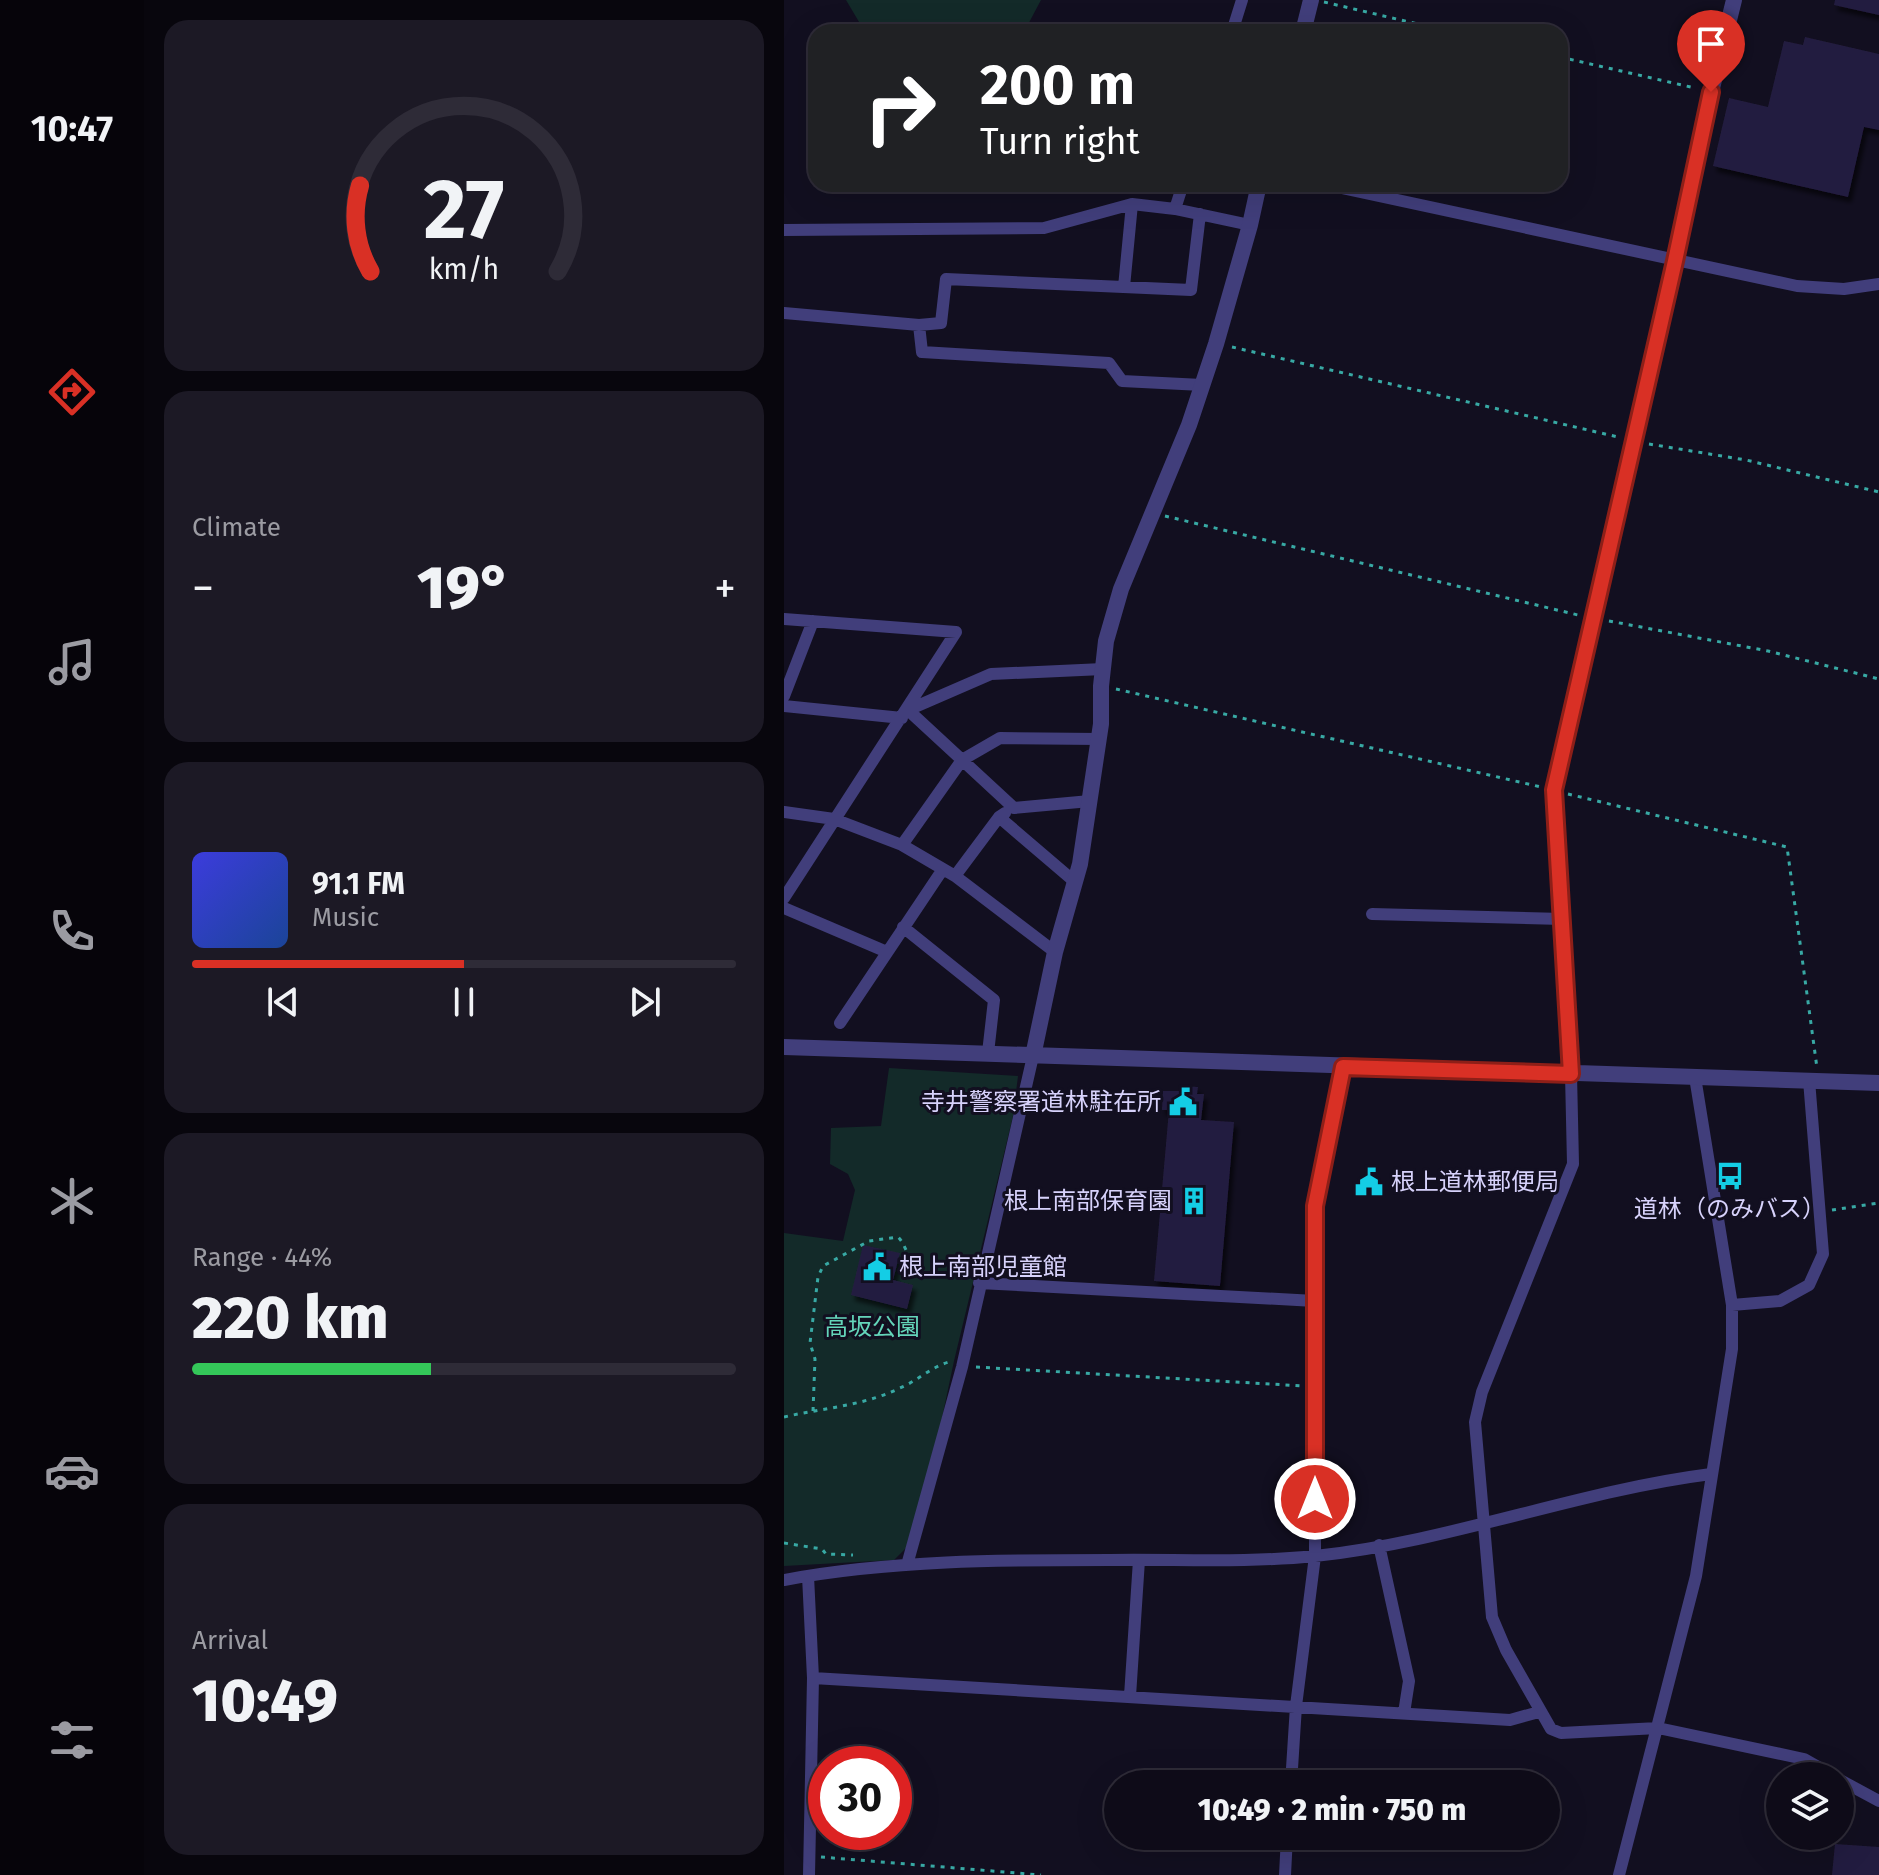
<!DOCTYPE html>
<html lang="en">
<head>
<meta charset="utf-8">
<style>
  body { margin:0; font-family:"Fira Sans","Noto Sans JP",sans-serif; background:#1c1925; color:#f1f3f6; height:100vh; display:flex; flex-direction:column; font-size:30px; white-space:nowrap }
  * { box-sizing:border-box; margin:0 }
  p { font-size:26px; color:#9b9ba2 }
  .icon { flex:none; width:44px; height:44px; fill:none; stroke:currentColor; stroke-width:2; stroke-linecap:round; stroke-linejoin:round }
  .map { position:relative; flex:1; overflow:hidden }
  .panel { display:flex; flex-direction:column; gap:20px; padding:20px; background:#08060d; width:640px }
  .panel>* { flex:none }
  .hud { position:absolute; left:24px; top:24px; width:760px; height:168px; border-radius:24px; box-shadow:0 8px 32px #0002,0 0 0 2px #2e2b37; background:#202124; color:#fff; overflow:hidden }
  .fabs { position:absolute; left:982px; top:1762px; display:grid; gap:16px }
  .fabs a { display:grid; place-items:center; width:88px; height:88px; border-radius:50%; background:#0e0b18; box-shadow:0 8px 32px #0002,0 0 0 2px #2e2b37; font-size:40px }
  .speed { position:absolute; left:24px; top:1746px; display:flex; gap:16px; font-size:40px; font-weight:700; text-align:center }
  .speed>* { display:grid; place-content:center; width:104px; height:104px; border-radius:50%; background:#0e0b18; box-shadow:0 8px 32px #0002,0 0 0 2px #2e2b37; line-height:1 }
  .speed .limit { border:12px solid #d22; background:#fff; color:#111 }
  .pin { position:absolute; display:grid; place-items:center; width:68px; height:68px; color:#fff; margin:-82px -34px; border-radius:50% 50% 50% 0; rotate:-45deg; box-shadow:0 0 8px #0007 }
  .pin .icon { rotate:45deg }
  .me { position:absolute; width:88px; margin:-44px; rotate:0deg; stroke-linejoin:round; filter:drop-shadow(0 0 6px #0008) }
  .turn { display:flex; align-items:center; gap:28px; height:168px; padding:0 40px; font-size:36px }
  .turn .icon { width:104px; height:104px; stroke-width:2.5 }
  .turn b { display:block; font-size:56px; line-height:68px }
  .big { font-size:60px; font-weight:800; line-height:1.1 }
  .panel .widget { flex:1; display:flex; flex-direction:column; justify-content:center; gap:12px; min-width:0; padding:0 28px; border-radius:24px; background:#1c1925 }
  .panel .dial { align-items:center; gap:0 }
  .dial svg { height:208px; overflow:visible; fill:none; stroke:#2e2b37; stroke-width:7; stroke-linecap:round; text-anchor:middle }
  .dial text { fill:#f1f3f6; stroke:none }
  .song { display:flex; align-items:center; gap:24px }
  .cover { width:96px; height:96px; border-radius:12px; background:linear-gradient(135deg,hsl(240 70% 55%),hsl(220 70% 35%)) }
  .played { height:8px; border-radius:4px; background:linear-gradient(90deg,#d93025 50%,#2e2b37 50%) }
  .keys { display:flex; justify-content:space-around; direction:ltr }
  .heat { display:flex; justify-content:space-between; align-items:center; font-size:44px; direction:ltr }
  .charge { height:12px; border-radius:6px; background:linear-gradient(90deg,#34c759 44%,#2e2b37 0) }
  .trip { position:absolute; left:320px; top:1770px; width:456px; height:80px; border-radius:40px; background:#0e0b18; box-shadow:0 8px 32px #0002,0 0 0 2px #2e2b37; font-weight:800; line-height:80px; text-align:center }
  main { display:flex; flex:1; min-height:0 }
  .tabs { display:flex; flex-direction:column; width:144px; justify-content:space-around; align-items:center; background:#06040a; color:#9b9ba2 }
  .tabs .icon { width:56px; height:56px }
  .tabs .on { color:#d93025 }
  .tabs b { font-size:36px; color:#f1f3f6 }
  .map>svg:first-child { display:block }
  .green { fill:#132a29 }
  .building { fill:#241d3f; filter:url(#shadow) }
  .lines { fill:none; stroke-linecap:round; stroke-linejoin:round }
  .path { stroke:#38a9a4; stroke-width:3; stroke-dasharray:4 6; stroke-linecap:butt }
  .minor { stroke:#413e7b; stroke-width:12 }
  .tertiary { stroke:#413e7b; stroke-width:16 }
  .route-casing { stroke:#8d1f18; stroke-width:20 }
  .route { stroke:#d93025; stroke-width:14 }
  .labels { text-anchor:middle; stroke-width:6; stroke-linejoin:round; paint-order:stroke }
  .poi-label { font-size:24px; fill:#d7d2fb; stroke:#120f20; text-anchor:end }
  .park-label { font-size:24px; fill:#64d5ba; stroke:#120f20 }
</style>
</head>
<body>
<main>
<nav class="tabs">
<b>10:47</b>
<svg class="icon on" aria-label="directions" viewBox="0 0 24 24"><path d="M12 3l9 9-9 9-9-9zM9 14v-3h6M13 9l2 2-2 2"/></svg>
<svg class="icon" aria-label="music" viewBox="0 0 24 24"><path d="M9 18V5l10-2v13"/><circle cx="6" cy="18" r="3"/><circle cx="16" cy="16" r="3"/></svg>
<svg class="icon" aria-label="phone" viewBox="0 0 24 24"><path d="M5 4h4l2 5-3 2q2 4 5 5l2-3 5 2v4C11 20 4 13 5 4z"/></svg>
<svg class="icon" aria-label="climate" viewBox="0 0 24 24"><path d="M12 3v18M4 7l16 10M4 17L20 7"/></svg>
<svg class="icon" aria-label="car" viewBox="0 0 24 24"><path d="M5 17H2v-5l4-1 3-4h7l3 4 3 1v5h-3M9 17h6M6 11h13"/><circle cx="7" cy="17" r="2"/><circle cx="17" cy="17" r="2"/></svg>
<svg class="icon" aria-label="filters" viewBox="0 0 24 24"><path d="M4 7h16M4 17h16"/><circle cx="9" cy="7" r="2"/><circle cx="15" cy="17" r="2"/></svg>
</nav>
<section class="panel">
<div class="widget dial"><svg viewBox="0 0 100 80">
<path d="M14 69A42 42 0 1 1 86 69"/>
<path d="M14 69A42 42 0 0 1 10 36" stroke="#d93025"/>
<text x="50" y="56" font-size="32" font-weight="700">27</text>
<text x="50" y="72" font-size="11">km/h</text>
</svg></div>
<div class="widget"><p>Climate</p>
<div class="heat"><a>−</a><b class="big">19°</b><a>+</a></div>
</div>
<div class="widget">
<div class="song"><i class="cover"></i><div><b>91.1 FM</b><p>Music</p></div></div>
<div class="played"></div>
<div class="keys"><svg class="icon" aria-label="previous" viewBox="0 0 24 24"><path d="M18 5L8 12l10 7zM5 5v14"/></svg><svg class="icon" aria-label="pause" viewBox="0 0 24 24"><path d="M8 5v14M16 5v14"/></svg><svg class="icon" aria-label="next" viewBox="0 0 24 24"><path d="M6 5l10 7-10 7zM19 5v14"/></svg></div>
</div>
<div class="widget"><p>Range · 44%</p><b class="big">220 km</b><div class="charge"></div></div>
<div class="widget"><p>Arrival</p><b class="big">10:49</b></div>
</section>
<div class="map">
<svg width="1095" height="1875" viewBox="0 0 1095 1875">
  <defs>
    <filter id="shadow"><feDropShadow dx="3.5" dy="5.5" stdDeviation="2" flood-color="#0009"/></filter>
  </defs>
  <rect width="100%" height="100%" fill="#120f20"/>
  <path class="green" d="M62,0H257L240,32H81Z
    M105,1068L234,1076L229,1116L170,1361L143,1489L124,1546L110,1560L0,1566V1233L59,1241L71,1190L64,1174L46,1164L47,1128L97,1126Z"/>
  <path class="building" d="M1051,0H1095V15L1050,5Z
    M1021,37L1095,54V130L1080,127L1064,197L929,166L945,98L984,107L1000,41L1019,45Z
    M398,1086L414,1087L413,1094H420L417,1120L450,1122L436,1286L370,1281L385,1110H378L379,1091H398Z
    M79,1245L116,1253L109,1280L129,1285L123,1309L67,1295Z
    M1051,1844L1095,1847V1875H1048Z"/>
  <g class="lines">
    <path class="path" d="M540,2L668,32
      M776,57L911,88
      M448,347L834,437
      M865,444L962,460L1095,492
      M381,516L794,615
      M825,621L984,651L1095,679
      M332,689L757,787
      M784,794L1003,847L1033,1068
      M1048,1210L1095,1203
      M192,1367L520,1386
      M29,1411L31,1359L26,1343L34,1277L39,1266L85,1241L114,1237C125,1248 120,1260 138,1263
      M0,1417C39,1408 79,1406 116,1388C133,1381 147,1367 165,1362
      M0,1543L38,1549L42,1554L69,1555
      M37,1857L257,1875"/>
    <path class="minor" d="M448,32L458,0
      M539,184L1013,286L1060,289L1095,284
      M391,209L399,184
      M0,230L260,228L348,204L391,209L466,225
      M340,287L348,204
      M0,313L135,325L157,323L162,279L407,290L416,214
      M135,325L138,352L325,363L338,381L418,385
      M0,619L172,632L0,898
      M0,696L29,621
      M0,706L118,718
      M306,801L230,808L124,710L207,674L319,669
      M0,812L50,819L118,845L171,876L271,952
      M215,817L291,882
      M118,845L178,760L216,738L315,739
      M171,876L215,817L221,813
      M0,908L103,952
      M588,914L779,919
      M119,927L210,1000L204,1053
      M56,1023L159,869
      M787,1074L789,1164L698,1392L691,1422L708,1617L722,1650L767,1729L777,1733L874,1728L1020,1759L1050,1776
      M195,1283L531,1301
      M948,1305L996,1301L1025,1285L1039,1254L1025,1080
      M595,1545L625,1681L620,1713
      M123,1565L178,1367L249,1056
      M24,1576L29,1678L25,1875
      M0,1580C107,1560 217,1560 325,1560C393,1559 463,1563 531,1556C665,1542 793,1491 927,1474
      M29,1678L726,1720L755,1712
      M346,1696L355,1560
      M1056,1780L1095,1801
      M507,1784L512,1706L531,1556V1206L559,1067
      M501,1875L503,1836
      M835,1875L912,1576L948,1349V1305L911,1077"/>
    <path class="tertiary" d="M519,32L527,0
      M0,1047L1095,1083
      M249,1056L271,952L296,864L317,724V686L322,641L337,589L405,425L432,344L466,225L475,184
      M787,1074L770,790L891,261L927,92L950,0"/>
  </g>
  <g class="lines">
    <defs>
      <path id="route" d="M531,1499V1206L559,1067L787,1074L770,790L891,261L927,92"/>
    </defs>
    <use href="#route" class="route-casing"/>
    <use href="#route" class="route"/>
  </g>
  <defs>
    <symbol id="civic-bare" viewBox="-9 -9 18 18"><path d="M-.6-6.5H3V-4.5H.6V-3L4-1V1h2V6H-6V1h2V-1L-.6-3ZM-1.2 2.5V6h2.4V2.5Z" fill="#14cde5" stroke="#120f20" stroke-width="2.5" paint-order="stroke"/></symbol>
    <symbol id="bus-bare" viewBox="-9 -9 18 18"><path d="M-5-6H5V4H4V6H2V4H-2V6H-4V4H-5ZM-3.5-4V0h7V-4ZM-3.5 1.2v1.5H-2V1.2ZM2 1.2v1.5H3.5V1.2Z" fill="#14cde5" stroke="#120f20" stroke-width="2.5" paint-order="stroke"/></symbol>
    <symbol id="building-bare" viewBox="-9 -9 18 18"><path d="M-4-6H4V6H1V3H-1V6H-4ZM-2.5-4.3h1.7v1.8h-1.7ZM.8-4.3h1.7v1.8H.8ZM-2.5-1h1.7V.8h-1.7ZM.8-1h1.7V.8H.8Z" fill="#14cde5" stroke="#120f20" stroke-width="2.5" paint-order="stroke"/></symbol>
  </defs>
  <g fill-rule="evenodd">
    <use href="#civic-bare" x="379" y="1082" width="40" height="40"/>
    <use href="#bus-bare" x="926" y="1156" width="40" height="40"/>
    <use href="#civic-bare" x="565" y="1162" width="40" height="40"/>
    <use href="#building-bare" x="390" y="1181" width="40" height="40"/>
    <use href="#civic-bare" x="73" y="1247" width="40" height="40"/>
  </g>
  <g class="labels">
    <g class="poi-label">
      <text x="377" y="1110">寺井警察署道林駐在所</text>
      <text x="607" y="1190" text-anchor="start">根上道林郵便局</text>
      <text x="388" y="1209">根上南部保育園</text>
      <text x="946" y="1217" text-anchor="middle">道林（のみバス）</text>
      <text x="115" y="1275" text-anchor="start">根上南部児童館</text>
    </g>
    <g class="park-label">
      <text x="88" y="1335">高坂公園</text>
    </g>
  </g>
</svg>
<div class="fabs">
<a><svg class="icon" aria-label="layers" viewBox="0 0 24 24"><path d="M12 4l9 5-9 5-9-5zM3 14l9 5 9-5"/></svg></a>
</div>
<div class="speed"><div class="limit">30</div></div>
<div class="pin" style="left:927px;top:92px;background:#d93025"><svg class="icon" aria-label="arrive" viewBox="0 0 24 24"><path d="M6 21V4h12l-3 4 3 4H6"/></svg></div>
<svg class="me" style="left:531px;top:1499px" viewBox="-20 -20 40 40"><circle r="17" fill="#d93025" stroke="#fff" stroke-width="3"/><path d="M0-11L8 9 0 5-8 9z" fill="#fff"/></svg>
<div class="trip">10:49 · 2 min · 750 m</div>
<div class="hud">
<div class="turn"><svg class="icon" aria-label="right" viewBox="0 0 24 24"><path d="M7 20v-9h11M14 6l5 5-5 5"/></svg><div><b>200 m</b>Turn right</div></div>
</div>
</div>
</main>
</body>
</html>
